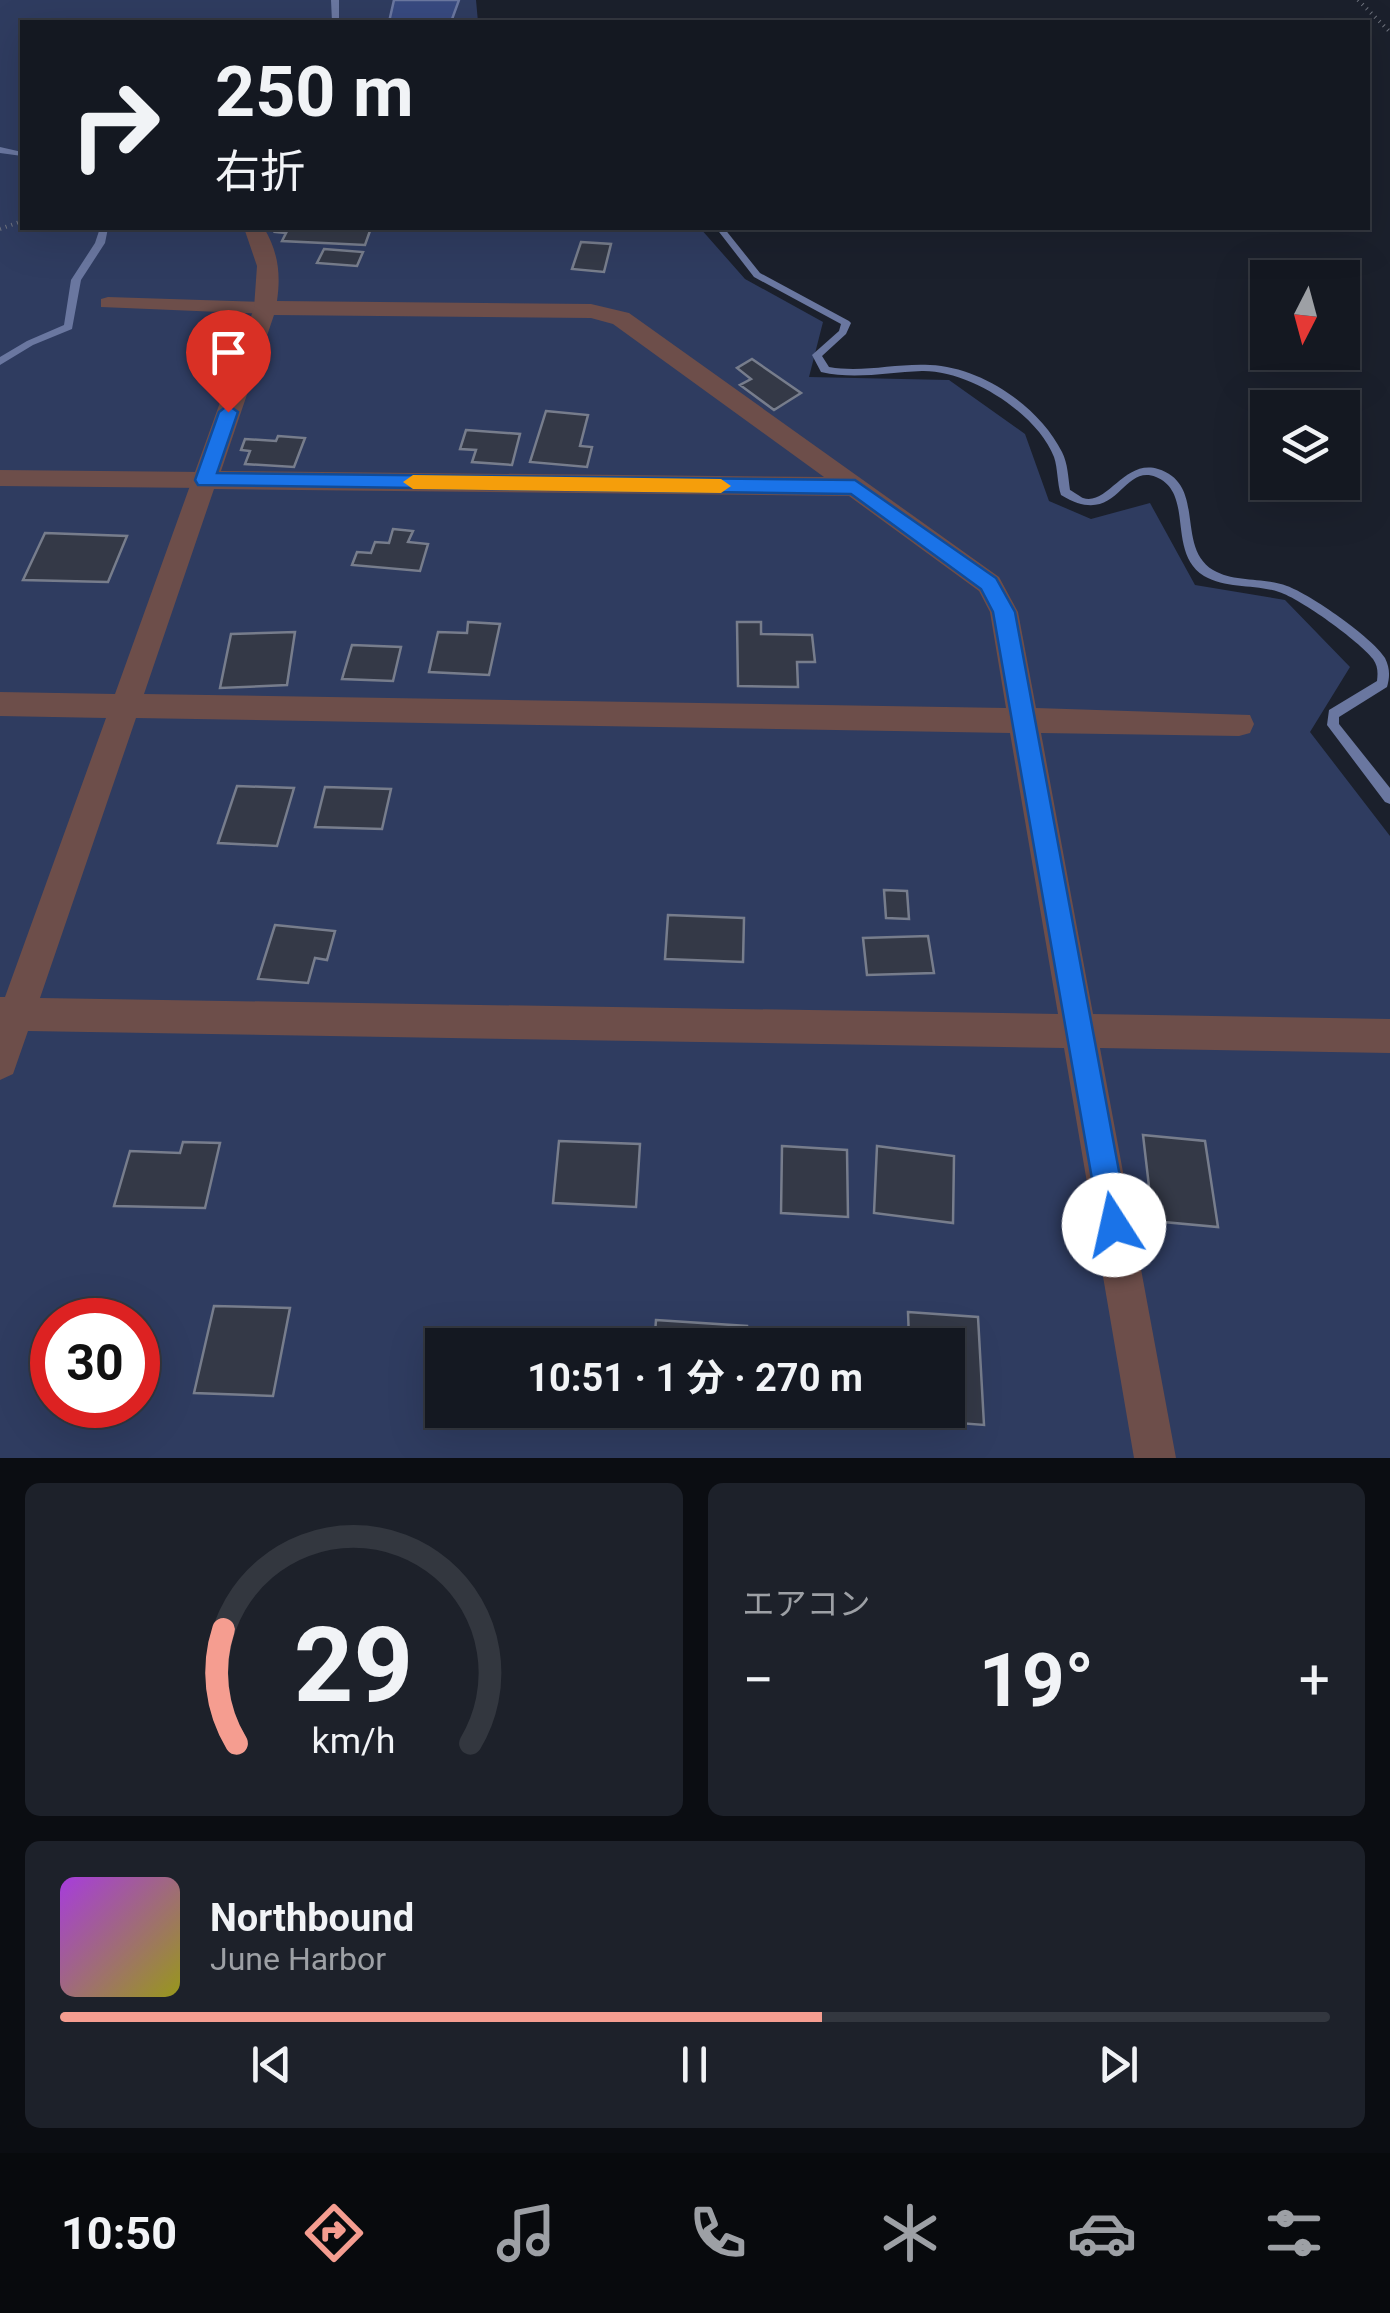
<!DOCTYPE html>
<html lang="ja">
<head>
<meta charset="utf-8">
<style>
  body { margin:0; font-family:Roboto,"Noto Sans JP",sans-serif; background:#1d212a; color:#f1f3f6; height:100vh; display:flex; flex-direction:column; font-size:38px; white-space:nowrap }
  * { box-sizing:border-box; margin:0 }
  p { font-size:32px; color:#9da0a5 }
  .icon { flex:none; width:55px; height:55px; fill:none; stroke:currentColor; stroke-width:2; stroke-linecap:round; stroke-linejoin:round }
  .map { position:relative; height:1458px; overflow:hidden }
  .drawer { display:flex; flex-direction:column; gap:25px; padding:25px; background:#0b0d12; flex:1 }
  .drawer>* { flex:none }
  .guide { position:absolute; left:20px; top:20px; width:1350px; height:210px; border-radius:0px; box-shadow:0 10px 40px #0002,0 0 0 2px #33373f; background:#141821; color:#f1f3f6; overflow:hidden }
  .needle { width:65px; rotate:186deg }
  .buttons { position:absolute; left:1250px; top:260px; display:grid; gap:20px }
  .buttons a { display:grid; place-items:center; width:110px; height:110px; border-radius:0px; background:#141821; box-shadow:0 10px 40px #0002,0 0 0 2px #33373f; font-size:50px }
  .speed { position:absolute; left:30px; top:1298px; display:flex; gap:20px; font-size:50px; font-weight:700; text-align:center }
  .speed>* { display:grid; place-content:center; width:130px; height:130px; border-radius:50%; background:#141821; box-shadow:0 10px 40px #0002,0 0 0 2px #33373f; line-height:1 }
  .speed .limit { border:15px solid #d22; background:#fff; color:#111 }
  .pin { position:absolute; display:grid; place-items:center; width:85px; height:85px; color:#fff; margin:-102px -42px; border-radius:50% 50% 50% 0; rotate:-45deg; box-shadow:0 0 10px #0007 }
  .pin .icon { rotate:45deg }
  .me { position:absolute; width:110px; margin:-55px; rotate:350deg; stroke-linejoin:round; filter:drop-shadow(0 0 8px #0008) }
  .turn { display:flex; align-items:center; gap:35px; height:210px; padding:0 30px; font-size:45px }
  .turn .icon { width:130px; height:130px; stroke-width:2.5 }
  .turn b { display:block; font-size:70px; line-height:85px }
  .big { font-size:75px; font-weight:700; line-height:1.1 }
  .drawer .card { flex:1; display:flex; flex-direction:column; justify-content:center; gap:15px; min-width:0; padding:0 35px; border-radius:15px; background:#1d212a }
  .drawer .dial { align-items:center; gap:0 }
  .dial svg { height:260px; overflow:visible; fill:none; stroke:#33373f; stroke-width:7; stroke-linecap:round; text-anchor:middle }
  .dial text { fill:#f1f3f6; stroke:none }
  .song { display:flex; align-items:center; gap:30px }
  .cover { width:120px; height:120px; border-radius:15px; background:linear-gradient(135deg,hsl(280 70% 55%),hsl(60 70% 35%)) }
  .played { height:10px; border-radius:5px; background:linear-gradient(90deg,#f59d90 60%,#33373f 60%) }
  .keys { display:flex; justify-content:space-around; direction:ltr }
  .heat { display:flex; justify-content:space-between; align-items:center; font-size:55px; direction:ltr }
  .drawer .tiles { flex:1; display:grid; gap:25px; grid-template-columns:1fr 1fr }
  .card:last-child { grid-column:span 2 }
  .trip { position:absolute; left:425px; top:1328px; width:540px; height:100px; border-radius:0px; background:#141821; box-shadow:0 10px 40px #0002,0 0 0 2px #33373f; font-weight:700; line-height:100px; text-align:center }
  .tabs { display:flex; height:160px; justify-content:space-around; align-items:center; background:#080a0d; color:#9da0a5 }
  .tabs .icon { width:70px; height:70px }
  .tabs .on { color:#f59d90 }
  .tabs b { font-size:45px; color:#f1f3f6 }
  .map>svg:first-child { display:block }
  .green { fill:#2f3c60; fill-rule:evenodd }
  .water { fill:#384a80; stroke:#6a77a0; stroke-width:2.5 }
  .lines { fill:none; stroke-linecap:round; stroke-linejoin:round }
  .stream { fill:#6a77a0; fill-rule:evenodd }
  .building { fill:#343947; stroke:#777d8c; stroke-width:2.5 }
  .path { stroke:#70747f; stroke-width:4; stroke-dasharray:1 5; stroke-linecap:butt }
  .lane { fill:#6d4e4a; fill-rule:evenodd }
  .street { fill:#6d4e4a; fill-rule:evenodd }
  .route { fill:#1a73e8; stroke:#114b97; stroke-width:2.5 }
  .slow { fill:#f59e0b }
</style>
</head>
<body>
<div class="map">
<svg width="1390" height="1458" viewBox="0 0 1390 1458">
  <rect width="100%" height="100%" fill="#1b202c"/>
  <path class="green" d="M0,0H476L478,22H22V228H700L745,279L823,322L809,377L949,380L1025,434L1049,501L1091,519L1150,503L1195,585L1285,600L1350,667L1310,732L1390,836V1458H0ZM52,1320H138V1405H52ZM442,1345H948V1410H442Z"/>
  <path class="water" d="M394,0H459L451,22H389Z"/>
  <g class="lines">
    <path class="stream" d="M331,0H339V22H332Z
      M0,147L22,152V156L0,153Z
      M100,228H108L105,243L81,280L72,329L33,345L0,365V357L27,341L64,325L71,280L95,243Z
      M716,228H724L760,273L849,321L851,323L846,334L822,356L829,367C863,373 896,363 930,365C981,367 1039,406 1062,452C1068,464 1068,477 1070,490C1072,491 1081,497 1083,498C1108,506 1124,459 1158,469C1207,484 1175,547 1213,570C1235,583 1264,577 1287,586C1310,594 1373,638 1385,658C1390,668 1390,677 1387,687L1339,717V724L1390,788V804L1385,802L1327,725L1329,710L1377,681C1378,673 1378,666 1373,659C1359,641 1301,599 1279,592C1255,584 1227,589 1204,576C1166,552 1195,493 1156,477C1121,463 1118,530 1061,495C1057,483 1058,469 1054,457C1037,413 969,370 922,371C888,372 856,380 821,372L812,355L839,331L841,324L754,277Z"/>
  </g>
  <path class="building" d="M277,228H371L365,245L282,241L286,233L275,232Z
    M581,242L611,244L604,272L572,269Z
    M324,249L363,252L357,266L317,263Z
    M752,359L801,393L774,410L740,385L751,379L737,368Z
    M546,411L588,415L580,446L592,447L587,467L530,462Z
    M466,430L520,434L512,465L472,462L476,450L460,449Z
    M278,436L305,438L294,467L245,464L250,451L241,450L245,439L276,441Z
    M393,529L413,531L408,542L428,544L420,571L352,565L357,552L371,553L375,542L389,543Z
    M45,533L127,536L108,582L23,580Z
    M468,622L500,624L489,675L429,672L438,632L467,633Z
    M737,622H761V634L812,635L815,662H797L798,687L738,686Z
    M295,632L287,685L220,688L231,634Z
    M352,645L401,647L393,681L342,679Z
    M237,786L294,788L277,846L218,843Z
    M325,787L391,789L382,829L315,827Z
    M884,890L907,891L909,919L886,918Z
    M668,915L744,918L743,962L665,959Z
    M275,925L335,931L327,960L315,958L308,983L258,979Z
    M928,936L934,973L867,975L863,938Z
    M1143,1135L1205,1141L1218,1227L1153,1221Z
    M559,1141L640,1144L636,1207L553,1203Z
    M183,1142L220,1143L205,1208L114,1206L130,1151L180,1153Z
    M782,1146L847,1150L848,1217L781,1213Z
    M877,1146L954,1156L953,1223L874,1213Z
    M214,1306L290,1308L273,1396L194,1393Z
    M908,1312L978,1317L984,1425L881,1417V1410H948V1345H880V1337L909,1339Z
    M656,1320L747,1326L746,1345H654Z"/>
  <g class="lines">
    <path class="path" d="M1358,0L1390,32
      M0,229L22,221"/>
    <path class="lane" d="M108,297L265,302L275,308L265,314L101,307V299Z
      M0,470L204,472L215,480L204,488L0,486Z"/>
    <path class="street" d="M244,228H264C278,252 281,273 277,301L591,304L629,313L999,577L1018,612L1036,708L1250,715L1254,724L1250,733L1239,736L1041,733L1093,1014L1390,1019V1053L1100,1048L1176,1458H1134L1064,1048L28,1031L13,1074L0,1080V997H5L106,718L0,716V692L115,694L254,308L257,266ZM274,315L591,318L613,324L824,477L221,471ZM214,489L849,496L979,591L990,612L1006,708L144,694ZM136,718L1010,733L1058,1014L40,998Z"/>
  </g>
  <path class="route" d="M228,405L238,412L217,473L855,480L996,578L1015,612L1129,1225L1125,1235L1114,1239L1104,1235L1100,1225L993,612L981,589L851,494L198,485L195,480L219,412Z"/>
  <path class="slow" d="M413,475L721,479L731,486L721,493L413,489L403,482Z"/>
</svg>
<div class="buttons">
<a><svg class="needle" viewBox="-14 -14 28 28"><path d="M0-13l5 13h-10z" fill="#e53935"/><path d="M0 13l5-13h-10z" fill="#9da0a5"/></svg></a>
<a><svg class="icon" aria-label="layers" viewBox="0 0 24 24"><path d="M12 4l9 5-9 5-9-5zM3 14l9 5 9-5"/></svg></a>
</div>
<div class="speed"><div class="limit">30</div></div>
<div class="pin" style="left:228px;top:412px;background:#d93025"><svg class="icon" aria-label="arrive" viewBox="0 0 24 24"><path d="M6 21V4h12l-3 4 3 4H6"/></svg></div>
<svg class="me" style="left:1114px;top:1225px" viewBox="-20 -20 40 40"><circle r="19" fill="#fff"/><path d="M0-13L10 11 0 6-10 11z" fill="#1a73e8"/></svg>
<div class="trip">10:51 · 1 分 · 270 m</div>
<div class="guide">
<div class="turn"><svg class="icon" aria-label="right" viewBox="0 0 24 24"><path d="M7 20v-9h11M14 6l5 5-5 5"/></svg><div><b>250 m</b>右折</div></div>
</div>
</div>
<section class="drawer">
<div class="tiles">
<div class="card dial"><svg viewBox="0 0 100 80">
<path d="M14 69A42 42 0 1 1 86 69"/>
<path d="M14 69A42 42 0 0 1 10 34" stroke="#f59d90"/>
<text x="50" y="56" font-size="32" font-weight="700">29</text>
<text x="50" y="72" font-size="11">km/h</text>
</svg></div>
<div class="card"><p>エアコン</p>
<div class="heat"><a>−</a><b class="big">19°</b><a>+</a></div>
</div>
<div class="card">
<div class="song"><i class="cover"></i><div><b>Northbound</b><p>June Harbor</p></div></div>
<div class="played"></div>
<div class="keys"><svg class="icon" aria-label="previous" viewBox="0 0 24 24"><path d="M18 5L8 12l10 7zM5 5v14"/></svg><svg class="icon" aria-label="pause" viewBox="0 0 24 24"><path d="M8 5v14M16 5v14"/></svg><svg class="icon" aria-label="next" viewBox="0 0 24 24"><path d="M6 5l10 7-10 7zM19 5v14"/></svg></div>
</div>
</div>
</section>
<nav class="tabs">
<b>10:50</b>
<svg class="icon on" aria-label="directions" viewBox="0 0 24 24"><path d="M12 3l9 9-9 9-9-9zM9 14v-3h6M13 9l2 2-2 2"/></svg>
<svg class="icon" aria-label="music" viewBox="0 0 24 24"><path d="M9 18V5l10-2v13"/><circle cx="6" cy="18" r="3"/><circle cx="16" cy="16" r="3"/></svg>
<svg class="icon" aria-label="phone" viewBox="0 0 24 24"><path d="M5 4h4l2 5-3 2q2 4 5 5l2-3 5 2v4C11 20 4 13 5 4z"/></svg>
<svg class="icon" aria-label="climate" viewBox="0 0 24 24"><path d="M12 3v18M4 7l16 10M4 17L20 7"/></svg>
<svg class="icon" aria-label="car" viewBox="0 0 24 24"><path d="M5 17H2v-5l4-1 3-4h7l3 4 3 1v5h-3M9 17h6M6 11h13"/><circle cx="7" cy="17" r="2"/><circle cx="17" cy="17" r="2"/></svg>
<svg class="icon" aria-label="filters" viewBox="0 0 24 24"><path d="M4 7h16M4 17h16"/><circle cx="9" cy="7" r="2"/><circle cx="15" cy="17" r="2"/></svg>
</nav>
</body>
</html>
